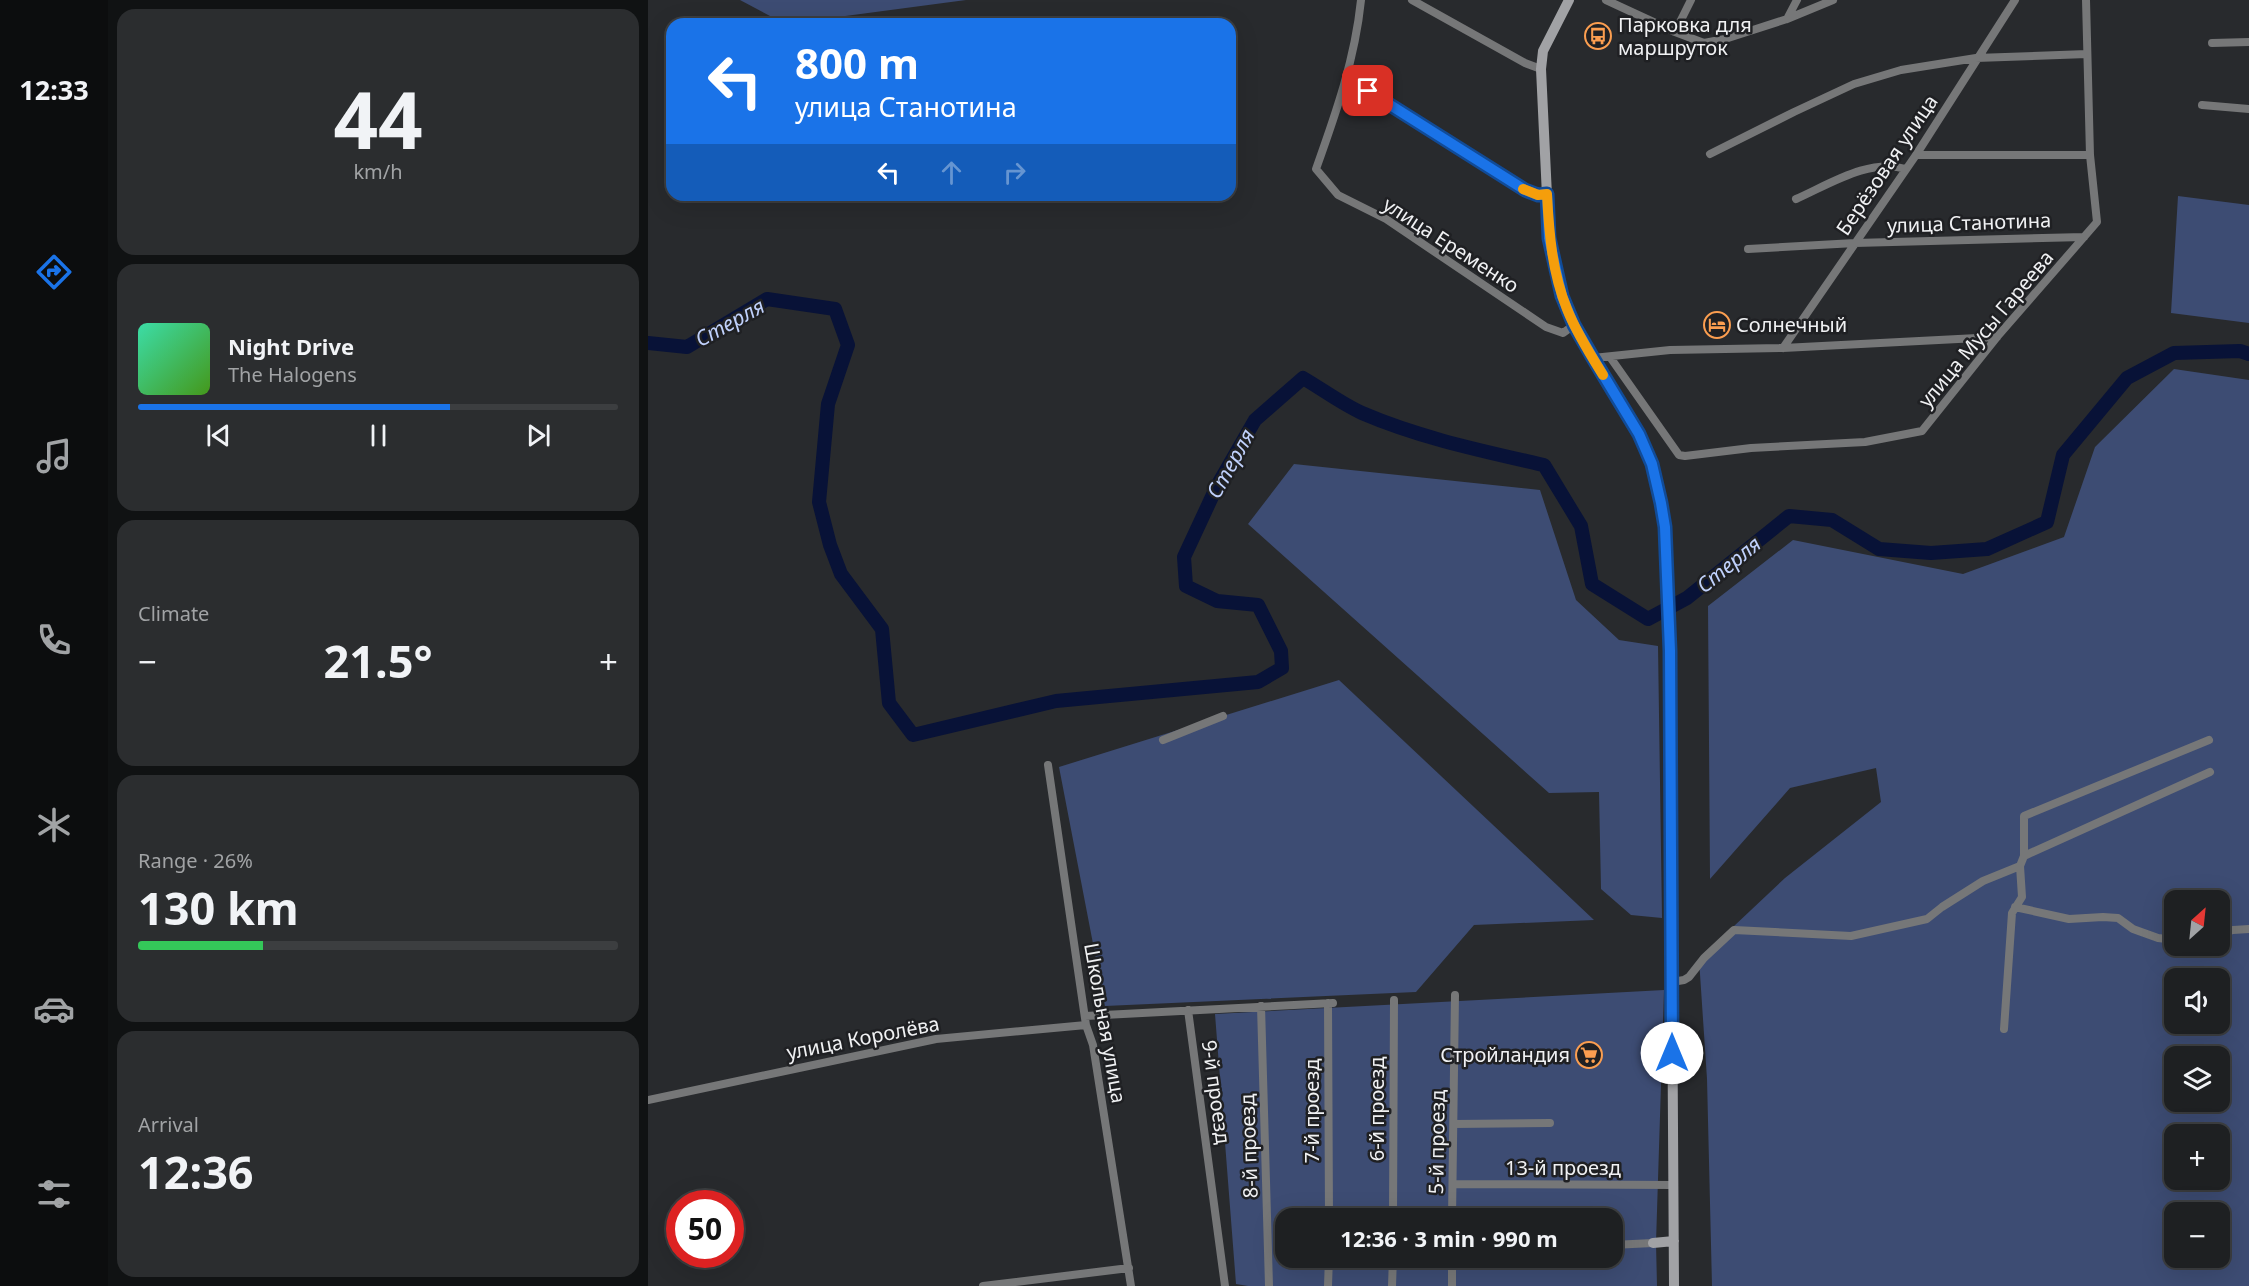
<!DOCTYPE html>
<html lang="en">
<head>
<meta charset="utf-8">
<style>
  body { margin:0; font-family:"Noto Sans",sans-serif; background:#2b2d2f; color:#f1f3f6; height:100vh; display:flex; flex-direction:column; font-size:22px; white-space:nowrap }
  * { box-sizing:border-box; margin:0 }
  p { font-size:20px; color:#a1a3a5 }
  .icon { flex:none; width:33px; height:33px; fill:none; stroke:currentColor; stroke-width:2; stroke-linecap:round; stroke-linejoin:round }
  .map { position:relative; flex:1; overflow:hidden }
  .side { display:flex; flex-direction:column; gap:9px; padding:9px; background:#101213; width:540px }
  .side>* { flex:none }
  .top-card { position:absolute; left:18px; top:18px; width:570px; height:183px; border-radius:18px; box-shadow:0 6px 24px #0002,0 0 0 2px #3c3e40; background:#1a73e8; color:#fff; overflow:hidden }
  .needle { width:39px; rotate:27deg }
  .controls { position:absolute; left:1516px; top:890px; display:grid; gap:12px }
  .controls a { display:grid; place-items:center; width:66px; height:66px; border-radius:12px; background:#1e2022; box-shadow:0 6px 24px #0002,0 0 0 2px #3c3e40; font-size:30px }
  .speed { position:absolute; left:18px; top:1190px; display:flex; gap:12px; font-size:30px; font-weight:700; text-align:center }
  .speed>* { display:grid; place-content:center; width:78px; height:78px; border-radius:50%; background:#1e2022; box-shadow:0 6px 24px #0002,0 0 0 2px #3c3e40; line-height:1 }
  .speed .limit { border:9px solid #d22; background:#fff; color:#111 }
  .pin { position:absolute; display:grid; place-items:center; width:51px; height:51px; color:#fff; margin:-26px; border-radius:12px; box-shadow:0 3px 9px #0006 }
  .me { position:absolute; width:66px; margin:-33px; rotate:0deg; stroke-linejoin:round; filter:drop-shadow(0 0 4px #0008) }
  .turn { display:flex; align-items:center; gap:21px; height:126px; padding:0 30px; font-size:27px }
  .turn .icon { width:78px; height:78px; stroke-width:2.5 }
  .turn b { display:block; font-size:42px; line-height:51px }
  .lanes { display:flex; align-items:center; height:57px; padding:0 30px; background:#0003; justify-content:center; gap:30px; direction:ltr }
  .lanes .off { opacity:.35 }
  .big { font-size:45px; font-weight:700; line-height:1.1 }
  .side .widget { flex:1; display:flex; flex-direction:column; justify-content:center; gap:9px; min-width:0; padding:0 21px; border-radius:18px; background:#2b2d2f }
  .side .dial { align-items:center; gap:0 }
  .dial b { font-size:78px; line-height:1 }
  .song { display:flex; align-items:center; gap:18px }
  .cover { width:72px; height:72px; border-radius:9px; background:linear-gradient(135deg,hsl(160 70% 55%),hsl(100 70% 35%)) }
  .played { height:6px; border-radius:3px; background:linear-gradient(90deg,#1a73e8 65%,#3c3e40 65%) }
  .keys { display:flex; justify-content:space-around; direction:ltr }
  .heat { display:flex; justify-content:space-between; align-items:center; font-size:33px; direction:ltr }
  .charge { height:9px; border-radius:4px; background:linear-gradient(90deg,#34c759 26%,#3c3e40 0) }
  .trip { position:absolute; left:627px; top:1208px; width:348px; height:60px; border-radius:18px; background:#1e2022; box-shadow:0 6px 24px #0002,0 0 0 2px #3c3e40; font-weight:700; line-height:60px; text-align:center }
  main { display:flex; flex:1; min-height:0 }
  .menu { display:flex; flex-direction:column; width:108px; justify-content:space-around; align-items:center; background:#0c0d0e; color:#a1a3a5 }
  .menu .icon { width:42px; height:42px }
  .menu .current { color:#1a73e8 }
  .menu b { font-size:27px; color:#f1f3f6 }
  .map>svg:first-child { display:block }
  .green { fill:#3d4c73; fill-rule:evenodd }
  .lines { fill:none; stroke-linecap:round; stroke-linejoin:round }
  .river { stroke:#081237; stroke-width:14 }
  .minor { stroke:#767778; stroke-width:8 }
  .secondary { stroke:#a1a2a5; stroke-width:10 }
  .route-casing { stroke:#114b97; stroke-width:15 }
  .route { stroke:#1a73e8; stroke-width:10 }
  .slow { stroke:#f59e0b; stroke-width:10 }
  .labels { text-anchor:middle; stroke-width:5; stroke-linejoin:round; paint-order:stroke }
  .poi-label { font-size:20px; fill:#f0f1f3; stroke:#1f2023; text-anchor:start }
  .street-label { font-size:20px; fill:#f0f1f3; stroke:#1f2023 }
  .water-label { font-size:21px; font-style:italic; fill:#c0d1fc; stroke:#1f2023 }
</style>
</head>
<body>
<main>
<nav class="menu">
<b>12:33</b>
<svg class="icon current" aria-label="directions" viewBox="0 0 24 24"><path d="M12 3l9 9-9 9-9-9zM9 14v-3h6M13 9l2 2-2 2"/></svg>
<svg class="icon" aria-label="music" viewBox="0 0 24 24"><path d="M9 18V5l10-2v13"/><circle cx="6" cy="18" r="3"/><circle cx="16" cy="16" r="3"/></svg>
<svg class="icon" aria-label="phone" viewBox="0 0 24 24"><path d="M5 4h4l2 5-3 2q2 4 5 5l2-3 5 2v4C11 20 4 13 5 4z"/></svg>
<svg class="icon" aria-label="climate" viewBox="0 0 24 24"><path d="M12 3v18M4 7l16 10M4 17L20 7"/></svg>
<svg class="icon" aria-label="car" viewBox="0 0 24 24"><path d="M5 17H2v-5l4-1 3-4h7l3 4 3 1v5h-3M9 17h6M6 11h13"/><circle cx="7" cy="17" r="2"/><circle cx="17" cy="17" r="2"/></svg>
<svg class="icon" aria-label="filters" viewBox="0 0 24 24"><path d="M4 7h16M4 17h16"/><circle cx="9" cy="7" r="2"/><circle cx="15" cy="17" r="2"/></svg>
</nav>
<section class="side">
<div class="widget dial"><b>44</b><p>km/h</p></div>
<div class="widget">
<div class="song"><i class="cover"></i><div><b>Night Drive</b><p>The Halogens</p></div></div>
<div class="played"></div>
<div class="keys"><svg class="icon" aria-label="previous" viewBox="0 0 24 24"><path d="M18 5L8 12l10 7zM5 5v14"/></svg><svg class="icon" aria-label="pause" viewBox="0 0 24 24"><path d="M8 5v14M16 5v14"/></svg><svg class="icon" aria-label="next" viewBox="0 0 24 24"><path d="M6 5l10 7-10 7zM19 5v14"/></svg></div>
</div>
<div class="widget"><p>Climate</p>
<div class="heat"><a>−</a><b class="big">21.5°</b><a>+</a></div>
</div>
<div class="widget"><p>Range · 26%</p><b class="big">130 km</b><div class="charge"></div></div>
<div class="widget"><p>Arrival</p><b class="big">12:36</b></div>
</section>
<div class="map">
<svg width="1601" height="1286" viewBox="0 0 1601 1286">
  <rect width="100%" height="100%" fill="#282a2d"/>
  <path class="green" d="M92,0H318L137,24Z
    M1530,196L1601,205V323L1523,313Z
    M1526,369L1601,380V1286H1064L1059,1079L1051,959L1137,878L1233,802L1228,768L1142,788L1062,879L1060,606L1145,540L1315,574L1416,537L1447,447ZM1527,900H1572V945H1527ZM1527,978H1572V1023H1527ZM1527,1056H1572V1101H1527ZM1527,1134H1572V1179H1527ZM1527,1212H1572V1257H1527Z
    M646,464L892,490L928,600L971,640L1010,646L1014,918L983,915L953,889L951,792L901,793L600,524Z
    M691,680L946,920L826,925L768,992L457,1006L411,767Z
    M1016,990L1008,1243L1009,1286H600L588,1284L567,1014ZM638,1218H964V1257H638Z"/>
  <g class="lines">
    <path class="river" d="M0,343L39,347L119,299L187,309L200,345L180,404L171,502L182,545L193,574L234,629L241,703L265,735L408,701L610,682L634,668L633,651L610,605L569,601L538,586L536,557L569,486L607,420L655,378C674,389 694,404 714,413C772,438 835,451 896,465L933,526L944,584L1000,619L1039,598L1141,516L1184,520L1231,549L1283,553L1339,549L1399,522L1415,455L1479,378L1526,353L1592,351L1601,354"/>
    <path class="minor" d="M713,0C707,59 688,113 668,169L690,195L738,219L898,327L915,333L926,325
      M764,0L877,63L893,69
      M958,0L1027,32L1056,43L1077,39L1139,19L1185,0
      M1139,19L1149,0
      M1027,32L1043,0
      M1564,43L1601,42
      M700,78L877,190L890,195L899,194
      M1554,105L1601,109
      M1062,154L1146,112L1206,84L1253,70L1328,58L1439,54
      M1268,155H1442
      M1148,199C1182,184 1221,158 1258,169
      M1100,249L1207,243L1436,237
      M1135,348L1268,155L1367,0
      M962,357L1031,455L1037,456L1103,448L1217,442L1274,431L1349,337L1449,222L1442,155L1438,0
      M945,358L1022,350L1135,348L1349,337
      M515,740L575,716
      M400,765L438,1025L445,1045L483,1286
      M1376,856V816L1561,740
      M1367,907L1421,919L1455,917L1470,918L1485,929L1510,938L1527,940
      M1572,934L1585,930L1601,929
      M1024,982L1036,980L1041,977L1056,958L1086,930L1203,936L1279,919L1294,907L1335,881L1372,866
      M680,1003L681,1218
      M613,1006L621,1286
      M540,1010L577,1286
      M437,1016L685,1003
      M1356,1029L1364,913L1374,897L1372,866L1376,856L1562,772
      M0,1100L288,1039L438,1025
      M806,1124L902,1123
      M805,1184L1025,1185
      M745,1218L746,1000
      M804,1218L807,995
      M964,1245L1005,1243
      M335,1286L481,1268
      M680,1286L681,1257
      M744,1286L745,1257
      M804,1286V1257"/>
    <path class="secondary" d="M921,0L895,51L893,69L901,238L909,279L926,325L991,434L1004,464L1017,527L1022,651L1026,1286
      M1005,1243L1026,1241"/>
  </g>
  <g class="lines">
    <defs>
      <path id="route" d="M720,91L877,190L890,195L899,194L901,238L914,296L926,325L945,358L991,434L1004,464L1013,503L1017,527L1022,651L1024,1053"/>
    </defs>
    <use href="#route" class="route-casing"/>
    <use href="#route" class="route"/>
    <path class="slow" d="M875,189L890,195L899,194C901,233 904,272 919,309C928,332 942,354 955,375"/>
  </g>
  <defs>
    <symbol id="bus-ring" viewBox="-11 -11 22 22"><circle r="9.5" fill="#1f2023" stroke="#fb9e50" stroke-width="1.5"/><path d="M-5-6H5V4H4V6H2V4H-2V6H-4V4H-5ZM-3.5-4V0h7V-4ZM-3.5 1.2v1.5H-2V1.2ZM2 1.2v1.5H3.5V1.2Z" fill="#fb9e50"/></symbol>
    <symbol id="hotel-ring" viewBox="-11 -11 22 22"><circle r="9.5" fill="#1f2023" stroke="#fb9e50" stroke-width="1.5"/><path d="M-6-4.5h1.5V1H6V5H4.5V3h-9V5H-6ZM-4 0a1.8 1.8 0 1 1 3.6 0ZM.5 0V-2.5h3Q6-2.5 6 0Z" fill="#fb9e50"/></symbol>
    <symbol id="supermarket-ring" viewBox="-11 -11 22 22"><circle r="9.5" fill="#1f2023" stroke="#fb9e50" stroke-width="1.5"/><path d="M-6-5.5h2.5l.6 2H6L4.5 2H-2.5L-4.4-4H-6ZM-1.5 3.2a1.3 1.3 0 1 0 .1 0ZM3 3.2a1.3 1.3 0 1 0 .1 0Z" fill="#fb9e50"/></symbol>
  </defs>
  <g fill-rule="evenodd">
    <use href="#bus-ring" x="935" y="21" width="30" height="30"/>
    <use href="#hotel-ring" x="1054" y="310" width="30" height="30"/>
    <use href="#supermarket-ring" x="926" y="1040" width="30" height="30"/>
  </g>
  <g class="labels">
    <g class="poi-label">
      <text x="970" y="32">Парковка для<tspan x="970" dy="23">маршруток</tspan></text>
      <text x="1088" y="332">Солнечный</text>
      <text x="922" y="1062" text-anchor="end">Стройландия</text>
    </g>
    <g class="street-label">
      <text transform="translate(1239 165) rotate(-56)" y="7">Берёзовая улица</text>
      <text transform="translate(1321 223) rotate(-2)" y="7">улица Станотина</text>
      <text transform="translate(803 245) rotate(33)" y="7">улица Еременко</text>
      <text transform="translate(1338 329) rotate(-50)" y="7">улица Мусы Гареева</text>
      <text transform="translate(457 1023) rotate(80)" y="7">Школьная улица</text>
      <text transform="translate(215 1038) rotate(-11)" y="7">улица Королёва</text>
      <text transform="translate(568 1092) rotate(82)" y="7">9-й проезд</text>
      <text transform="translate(729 1109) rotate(-90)" y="7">6-й проезд</text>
      <text transform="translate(664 1111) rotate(-90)" y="7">7-й проезд</text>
      <text transform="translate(789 1142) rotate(-89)" y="7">5-й проезд</text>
      <text transform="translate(601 1146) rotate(-92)" y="7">8-й проезд</text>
      <text x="915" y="1175">13-й проезд</text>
    </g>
    <g class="water-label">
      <text transform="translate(82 323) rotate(-29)" y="7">Стерля</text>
      <text transform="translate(583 464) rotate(-61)" y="7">Стерля</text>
      <text transform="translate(1081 565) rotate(-39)" y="7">Стерля</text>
    </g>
  </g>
</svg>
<div class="controls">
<a><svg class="needle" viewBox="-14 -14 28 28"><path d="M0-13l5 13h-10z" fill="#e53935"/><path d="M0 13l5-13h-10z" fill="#a1a3a5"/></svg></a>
<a><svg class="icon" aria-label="sound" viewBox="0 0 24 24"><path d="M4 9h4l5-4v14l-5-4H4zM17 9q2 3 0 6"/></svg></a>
<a><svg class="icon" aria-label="layers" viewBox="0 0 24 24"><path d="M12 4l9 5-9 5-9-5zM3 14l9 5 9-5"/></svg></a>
<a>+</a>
<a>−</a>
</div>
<div class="speed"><div class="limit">50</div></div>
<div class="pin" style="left:720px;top:91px;background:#d93025"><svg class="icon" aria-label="arrive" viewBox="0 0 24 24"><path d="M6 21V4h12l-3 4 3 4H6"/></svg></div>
<svg class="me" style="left:1024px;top:1053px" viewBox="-20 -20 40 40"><circle r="19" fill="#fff"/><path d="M0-13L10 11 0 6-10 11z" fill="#1a73e8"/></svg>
<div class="trip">12:36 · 3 min · 990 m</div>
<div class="top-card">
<div class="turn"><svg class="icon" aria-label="left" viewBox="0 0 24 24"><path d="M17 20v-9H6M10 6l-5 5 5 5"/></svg><div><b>800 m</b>улица Станотина</div></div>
<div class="lanes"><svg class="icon" aria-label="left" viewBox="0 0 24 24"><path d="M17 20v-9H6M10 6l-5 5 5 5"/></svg><svg class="icon off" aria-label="ahead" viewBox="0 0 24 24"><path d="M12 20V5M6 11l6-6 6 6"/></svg><svg class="icon off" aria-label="right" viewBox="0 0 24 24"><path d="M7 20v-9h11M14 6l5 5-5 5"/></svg></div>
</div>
</div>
</main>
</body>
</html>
